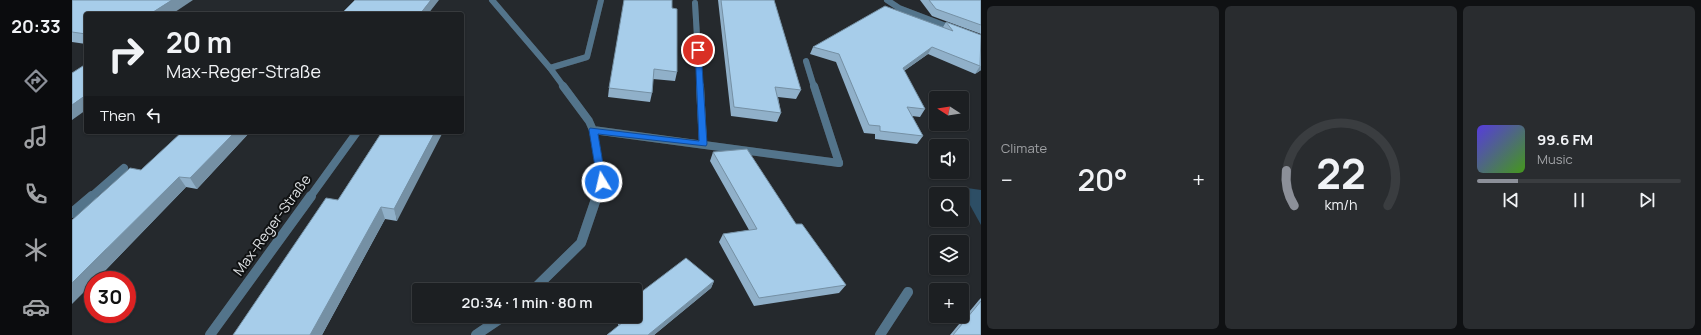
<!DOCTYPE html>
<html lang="en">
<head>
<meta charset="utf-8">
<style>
  body { margin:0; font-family:Manrope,sans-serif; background:#292c2f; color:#f1f3f6; height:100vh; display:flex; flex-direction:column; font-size:15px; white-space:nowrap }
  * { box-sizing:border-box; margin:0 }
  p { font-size:13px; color:#a0a2a5 }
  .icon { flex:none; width:22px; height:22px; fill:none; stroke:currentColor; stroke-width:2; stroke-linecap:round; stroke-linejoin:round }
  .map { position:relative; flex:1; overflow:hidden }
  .panel { display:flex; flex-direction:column; gap:6px; padding:6px; background:#0f1113; width:720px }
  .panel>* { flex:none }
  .banner { position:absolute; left:12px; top:12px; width:380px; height:122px; border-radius:4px; box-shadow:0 1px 3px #0004,0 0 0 1px #3a3d40; background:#1c1f22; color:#f1f3f6; overflow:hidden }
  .needle { width:26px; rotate:282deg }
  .buttons { position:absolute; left:857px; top:91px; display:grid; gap:8px }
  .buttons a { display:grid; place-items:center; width:40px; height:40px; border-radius:4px; background:#1c1f22; box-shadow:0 1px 3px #0004,0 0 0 1px #3a3d40; font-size:20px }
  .speed { position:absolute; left:12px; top:271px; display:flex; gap:8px; font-size:20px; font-weight:700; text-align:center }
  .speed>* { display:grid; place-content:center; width:52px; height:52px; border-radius:50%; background:#1c1f22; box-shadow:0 1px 3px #0004,0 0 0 1px #3a3d40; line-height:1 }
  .speed .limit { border:6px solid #d22; background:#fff; color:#111 }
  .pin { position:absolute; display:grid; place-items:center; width:34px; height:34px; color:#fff; margin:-17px; border:2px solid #fff; border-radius:50%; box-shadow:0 1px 4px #0007 }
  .me { position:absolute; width:44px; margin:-22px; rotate:351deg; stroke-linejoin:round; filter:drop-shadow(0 0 3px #0008) }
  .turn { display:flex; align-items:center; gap:14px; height:84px; padding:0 16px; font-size:18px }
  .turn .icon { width:52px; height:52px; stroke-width:2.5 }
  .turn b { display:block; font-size:28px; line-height:34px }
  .then { display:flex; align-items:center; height:38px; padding:0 16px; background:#0003; gap:8px; font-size:15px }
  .big { font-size:30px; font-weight:600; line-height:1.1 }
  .panel .tile { flex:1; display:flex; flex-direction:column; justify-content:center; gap:6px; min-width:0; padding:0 14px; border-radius:6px; background:#292c2f }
  .panel .dial { align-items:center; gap:0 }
  .dial svg { height:104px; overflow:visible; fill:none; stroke:#3a3d40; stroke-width:7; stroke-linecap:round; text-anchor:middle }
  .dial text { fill:#f1f3f6; stroke:none }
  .song { display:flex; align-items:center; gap:12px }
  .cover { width:48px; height:48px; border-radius:6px; background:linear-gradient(135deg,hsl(250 70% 55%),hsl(100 70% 35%)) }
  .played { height:4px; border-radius:2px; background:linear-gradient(90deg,#8c9099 20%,#3a3d40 20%) }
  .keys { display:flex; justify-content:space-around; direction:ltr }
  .heat { display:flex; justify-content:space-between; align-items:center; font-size:22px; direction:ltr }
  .panel .tiles { flex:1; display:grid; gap:6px; grid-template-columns:repeat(3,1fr) }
  .trip { position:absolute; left:340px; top:283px; width:230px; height:40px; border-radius:4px; background:#1c1f22; box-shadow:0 1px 3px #0004,0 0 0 1px #3a3d40; font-weight:600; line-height:40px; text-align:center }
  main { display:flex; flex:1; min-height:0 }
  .tab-bar { display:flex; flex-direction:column; width:72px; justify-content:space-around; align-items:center; background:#0b0c0e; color:#a0a2a5 }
  .tab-bar .icon { width:28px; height:28px }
  .tab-bar .selected { color:#8c9099 }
  .tab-bar b { font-size:18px; color:#f1f3f6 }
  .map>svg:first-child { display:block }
  .green { fill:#2d4e65 }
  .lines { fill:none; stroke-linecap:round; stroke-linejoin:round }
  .lane-far2-casing { stroke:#42464a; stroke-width:6 }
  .lane-far1-casing { stroke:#42464a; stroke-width:8 }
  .lane-casing { stroke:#42464a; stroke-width:10 }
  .street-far2-casing { stroke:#42464a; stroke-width:6 }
  .street-far1-casing { stroke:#42464a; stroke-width:8 }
  .street-casing { stroke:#42464a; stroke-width:10 }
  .lane-far2 { stroke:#53748b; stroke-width:6 }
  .lane-far1 { stroke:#53748b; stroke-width:8 }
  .lane { stroke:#53748b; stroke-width:10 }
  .street-far2 { stroke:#53748b; stroke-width:6 }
  .street-far1 { stroke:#53748b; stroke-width:8 }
  .street { stroke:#53748b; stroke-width:10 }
  .wall { fill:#90b0c9 }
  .shaded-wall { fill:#7590a4 }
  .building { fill:#a7cdea; stroke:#7590a4 }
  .route { fill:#1a73e8; stroke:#114b97 }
  .labels { text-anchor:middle; stroke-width:4; stroke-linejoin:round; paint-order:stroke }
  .street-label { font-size:14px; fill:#dde0e3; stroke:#101213 }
</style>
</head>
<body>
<main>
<nav class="tab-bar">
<b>20:33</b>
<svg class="icon selected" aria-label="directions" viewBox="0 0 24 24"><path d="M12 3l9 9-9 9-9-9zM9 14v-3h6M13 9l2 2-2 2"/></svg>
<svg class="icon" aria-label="music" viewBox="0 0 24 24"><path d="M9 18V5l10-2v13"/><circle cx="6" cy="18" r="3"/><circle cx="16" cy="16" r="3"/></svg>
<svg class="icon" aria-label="phone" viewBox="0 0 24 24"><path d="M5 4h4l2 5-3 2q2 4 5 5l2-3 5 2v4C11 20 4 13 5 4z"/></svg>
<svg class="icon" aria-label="climate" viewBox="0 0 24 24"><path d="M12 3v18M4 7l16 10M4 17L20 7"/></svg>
<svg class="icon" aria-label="car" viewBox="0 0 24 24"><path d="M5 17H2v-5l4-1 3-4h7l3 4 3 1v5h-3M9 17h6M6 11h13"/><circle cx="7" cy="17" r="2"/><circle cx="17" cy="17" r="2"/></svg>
</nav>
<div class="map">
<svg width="909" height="335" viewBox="0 0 909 335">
  <rect width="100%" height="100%" fill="#25292d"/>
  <path class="green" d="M888,187L909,190V225Z"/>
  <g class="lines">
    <defs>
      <path id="lane-far2" d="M623,3L628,87
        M734,61L742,87
        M478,68L515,57L529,0"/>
      <path id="lane-far1" d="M628,86L631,144
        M742,86L767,163
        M19,197L52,168
        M238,197L285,132"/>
      <path id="lane" d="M0,213L20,196
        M138,335L239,196"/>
      <path id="street-far2" d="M420,0L478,68L492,87
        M815,0L827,8L882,29"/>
      <path id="street-far1" d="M491,86L517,121L521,130L530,182L525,197
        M521,130L767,163"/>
      <path id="street" d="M461,290L509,243L525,196
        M404,335L432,316
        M808,335L836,292"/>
    </defs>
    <use href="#lane-far2" class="lane-far2-casing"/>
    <use href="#lane-far1" class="lane-far1-casing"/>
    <use href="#lane" class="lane-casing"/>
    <use href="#street-far2" class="street-far2-casing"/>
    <use href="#street-far1" class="street-far1-casing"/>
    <use href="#street" class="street-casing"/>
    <use href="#lane-far2" class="lane-far2"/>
    <use href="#lane-far1" class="lane-far1"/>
    <use href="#lane" class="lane"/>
    <use href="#street-far2" class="street-far2"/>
    <use href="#street-far1" class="street-far1"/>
    <use href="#street" class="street"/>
  </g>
  <path class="wall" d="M0,0L14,14V44L0,42Z
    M646,0H702L729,90L724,99L706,97L709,113L705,122L659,116Z
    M848,0H909V34L860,16Z
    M600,8L605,72L603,81L581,79L580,93L578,102L536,97L537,88Z
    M874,22L909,35V70L903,74L856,54L832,71L853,109L848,117L840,116L851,136L845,144L803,139V134L792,133L764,62L738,54L741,47L871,27Z
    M110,132H178L125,189L114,187L24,280H21L69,170Z
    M310,132L325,221L313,219L250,335H161L266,200Z
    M641,152L724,224L774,285L767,293L682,306L647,242L651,234L677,230L638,161Z
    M642,281L639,288L582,335H535L547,326L546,325L547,318L564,305L563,304L564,296Z
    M909,298V335H878L907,300Z"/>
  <path class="shaded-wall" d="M100,0H121L100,14H78Z
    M359,0H367L356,14H348Z
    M860,47L856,54L826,75L831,68Z
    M908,66H909V70L903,74Z
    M14,95V110L0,120V105Z
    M163,132H178L125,189L118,178Z
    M363,132H371L325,221L322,209Z
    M107,177L114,187L24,280H21V283L0,304V283Z
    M309,207L313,219L250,335H238Z
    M642,281L639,288L582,335H576Z"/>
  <path class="building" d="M0,0H100L78,14H14V34L0,32Z
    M283,0H359L348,14H269Z
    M552,0H600V8L605,9V72L582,69L580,93L537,88Z
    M649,0H702L729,90L703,87L709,113L662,107Z
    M857,0H909V25L864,9Z
    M813,6L881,31L874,22L909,35L908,66L860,47L831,68L853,109L835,107L851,136L808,131V126L797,125L767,54L741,47Z
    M14,64V95L0,105V73Z
    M110,132H163L118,178L107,177L0,283V220L58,168L69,170Z
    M310,132H363L322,209L309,207L238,335H161L254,198L266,200Z
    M675,149L724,224H730L774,285L687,298L651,234L685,229L641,152Z
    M614,258L642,281L576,335H535L551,322L547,318L550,316H563V306L570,301L564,296Z
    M909,301V335H881Z"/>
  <path class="route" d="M623,48L629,50L635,144L634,146L526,134L534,182L530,186L526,185L517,130L518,128L627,141Z"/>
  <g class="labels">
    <g class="street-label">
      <text transform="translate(200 225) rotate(-54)" y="5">Max-Reger-Straße</text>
    </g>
  </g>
</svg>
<div class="buttons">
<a><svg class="needle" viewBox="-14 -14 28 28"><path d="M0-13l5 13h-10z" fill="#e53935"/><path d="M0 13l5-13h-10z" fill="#a0a2a5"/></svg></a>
<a><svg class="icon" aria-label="sound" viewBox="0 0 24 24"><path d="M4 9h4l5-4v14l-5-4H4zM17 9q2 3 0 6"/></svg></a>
<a><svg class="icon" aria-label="search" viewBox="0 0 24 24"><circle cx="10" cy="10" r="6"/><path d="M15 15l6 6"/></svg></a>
<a><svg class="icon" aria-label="layers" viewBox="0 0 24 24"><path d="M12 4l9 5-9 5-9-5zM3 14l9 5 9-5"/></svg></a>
<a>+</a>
</div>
<div class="speed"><div class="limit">30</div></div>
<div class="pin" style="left:626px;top:50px;background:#d93025"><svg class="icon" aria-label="arrive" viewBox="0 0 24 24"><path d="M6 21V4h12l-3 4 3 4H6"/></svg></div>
<svg class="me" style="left:530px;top:182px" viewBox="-20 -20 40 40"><circle r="17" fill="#1a73e8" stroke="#fff" stroke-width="3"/><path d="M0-11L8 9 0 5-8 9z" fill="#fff"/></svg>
<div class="trip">20:34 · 1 min · 80 m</div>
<div class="banner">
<div class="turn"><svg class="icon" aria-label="right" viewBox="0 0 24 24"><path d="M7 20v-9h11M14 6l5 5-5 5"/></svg><div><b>20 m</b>Max-Reger-Straße</div></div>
<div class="then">Then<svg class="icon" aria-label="left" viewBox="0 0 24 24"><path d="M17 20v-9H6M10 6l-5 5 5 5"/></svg></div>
</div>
</div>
<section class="panel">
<div class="tiles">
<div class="tile"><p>Climate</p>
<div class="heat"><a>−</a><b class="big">20°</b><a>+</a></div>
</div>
<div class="tile dial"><svg viewBox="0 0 100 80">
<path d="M14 69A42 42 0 1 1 86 69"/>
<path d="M14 69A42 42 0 0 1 8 42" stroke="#8c9099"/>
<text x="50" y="56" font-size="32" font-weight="700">22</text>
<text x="50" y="72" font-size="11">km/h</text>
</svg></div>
<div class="tile">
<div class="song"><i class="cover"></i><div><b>99.6 FM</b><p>Music</p></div></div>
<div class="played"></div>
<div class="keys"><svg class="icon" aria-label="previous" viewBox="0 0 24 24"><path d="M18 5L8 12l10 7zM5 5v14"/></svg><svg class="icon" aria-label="pause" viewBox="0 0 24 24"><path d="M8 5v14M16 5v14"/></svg><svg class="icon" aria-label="next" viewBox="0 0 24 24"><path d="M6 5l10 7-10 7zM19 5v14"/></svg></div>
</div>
</div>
</section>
</main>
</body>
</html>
